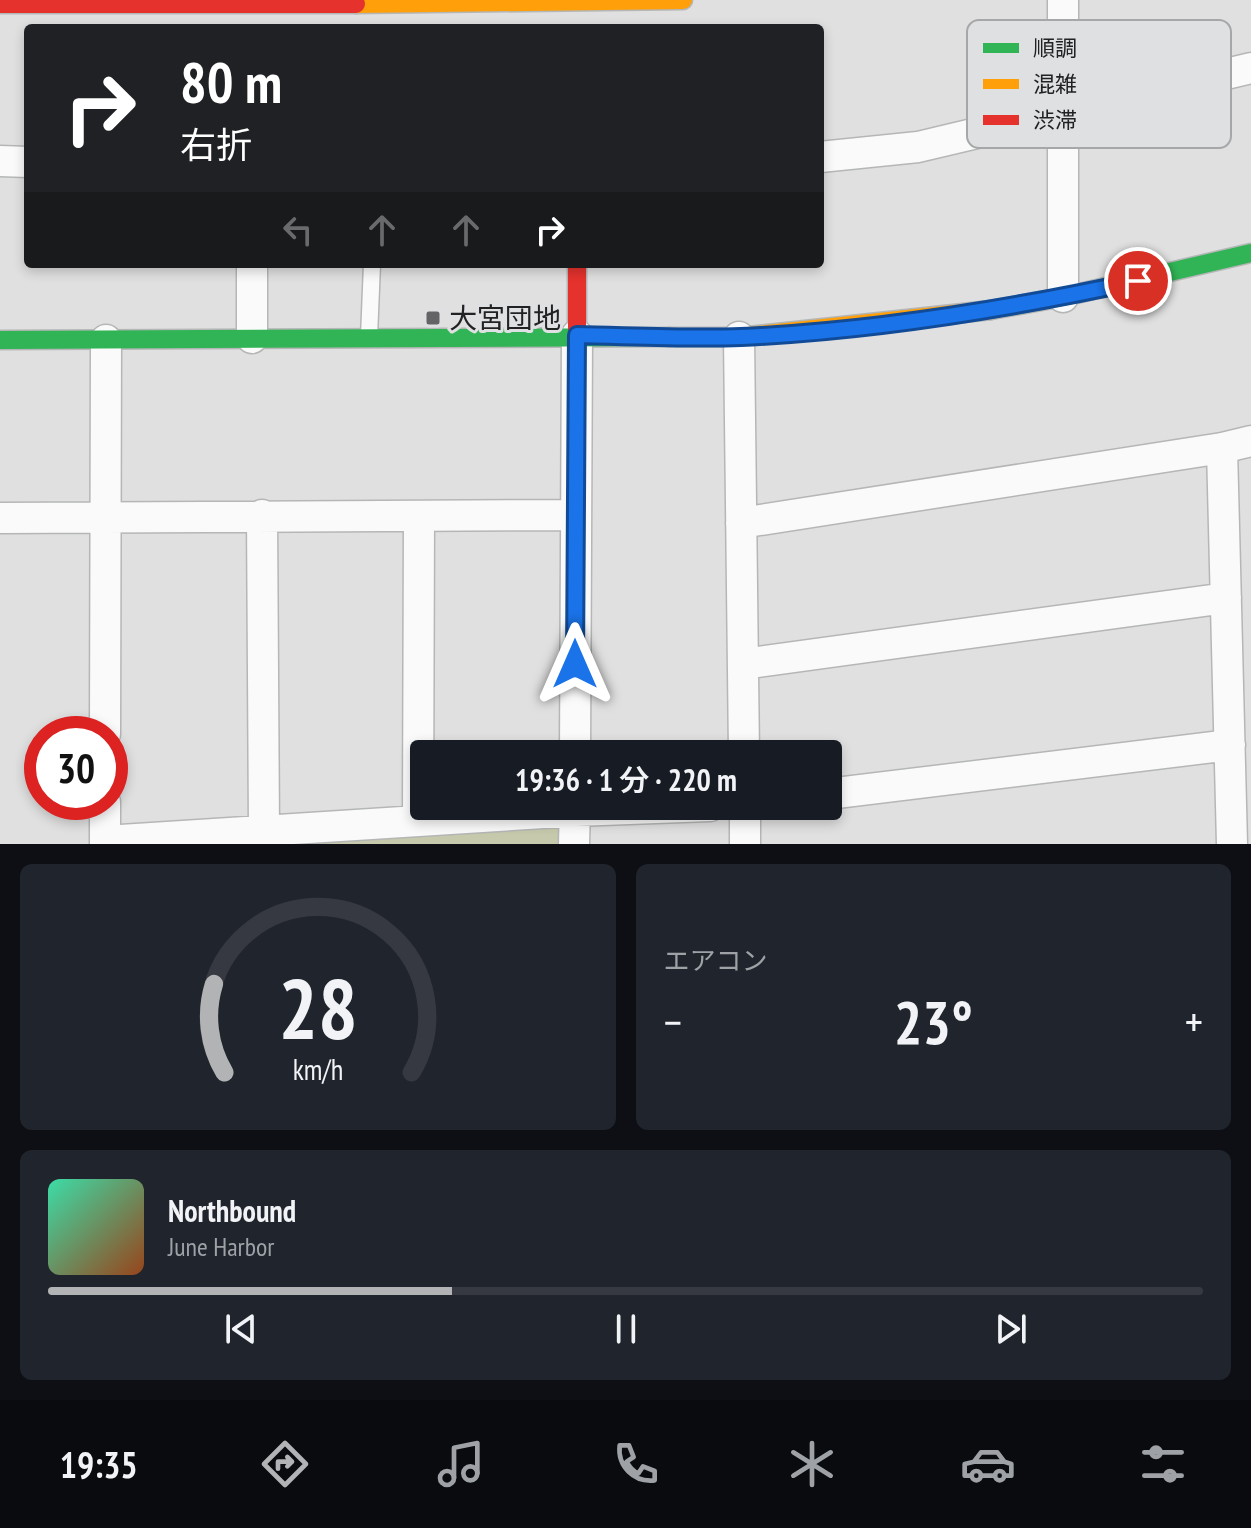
<!DOCTYPE html>
<html lang="ja">
<head>
<meta charset="utf-8">
<style>
  body { margin:0; font-family:"PT Sans Narrow","Noto Sans JP",sans-serif; background:#20242c; color:#f1f3f6; height:100vh; display:flex; flex-direction:column; font-size:30px; white-space:nowrap }
  * { box-sizing:border-box; margin:0 }
  p { font-size:26px; color:#9ea1a6 }
  .icon { flex:none; width:44px; height:44px; fill:none; stroke:currentColor; stroke-width:2; stroke-linecap:round; stroke-linejoin:round }
  .map { position:relative; height:844px; overflow:hidden }
  .details { display:flex; flex-direction:column; gap:20px; padding:20px; background:#0d0f14; flex:1 }
  .details>* { flex:none }
  .hud { position:absolute; left:24px; top:24px; width:800px; height:244px; border-radius:8px; box-shadow:0 4px 12px #0003; background:#202124; color:#fff; overflow:hidden }
  .speed { position:absolute; left:24px; top:716px; display:flex; gap:16px; font-size:40px; font-weight:700; text-align:center }
  .speed>* { display:grid; place-content:center; width:104px; height:104px; border-radius:50%; background:#171b24; box-shadow:0 4px 12px #0003; line-height:1 }
  .speed .limit { border:12px solid #d22; background:#fff; color:#111 }
  .pin { position:absolute; display:grid; place-items:center; width:68px; height:68px; color:#fff; margin:-34px; border:4px solid #fff; border-radius:50%; box-shadow:0 2px 8px #0007 }
  .me { position:absolute; width:88px; margin:-44px; rotate:0deg; stroke-linejoin:round; filter:drop-shadow(0 0 6px #0008) }
  .turn { display:flex; align-items:center; gap:28px; height:168px; padding:0 24px; font-size:36px }
  .turn .icon { width:104px; height:104px; stroke-width:2.5 }
  .turn b { display:block; font-size:56px; line-height:68px }
  .lanes { display:flex; align-items:center; height:76px; padding:0 24px; background:#0003; justify-content:center; gap:40px; direction:ltr }
  .lanes .off { opacity:.35 }
  .big { font-size:60px; font-weight:600; line-height:1.1 }
  .details .card { flex:1; display:flex; flex-direction:column; justify-content:center; gap:12px; min-width:0; padding:0 28px; border-radius:12px; background:#20242c }
  .details .dial { align-items:center; gap:0 }
  .dial svg { height:208px; overflow:visible; fill:none; stroke:#363941; stroke-width:7; stroke-linecap:round; text-anchor:middle }
  .dial text { fill:#f1f3f6; stroke:none }
  .song { display:flex; align-items:center; gap:24px }
  .cover { width:96px; height:96px; border-radius:12px; background:linear-gradient(135deg,hsl(160 70% 55%),hsl(20 70% 35%)) }
  .played { height:8px; border-radius:4px; background:linear-gradient(90deg,#b2b3b5 35%,#363941 35%) }
  .keys { display:flex; justify-content:space-around; direction:ltr }
  .heat { display:flex; justify-content:space-between; align-items:center; font-size:44px; direction:ltr }
  .details .tiles { flex:1; display:grid; gap:20px; grid-template-columns:1fr 1fr }
  .card:last-child { grid-column:span 2 }
  .trip { position:absolute; left:410px; top:740px; width:432px; height:80px; border-radius:8px; background:#171b24; box-shadow:0 4px 12px #0003; font-weight:600; line-height:80px; text-align:center }
  .menu { display:flex; height:128px; justify-content:space-around; align-items:center; background:#090b0e; color:#9ea1a6 }
  .menu .icon { width:56px; height:56px }
  .menu .current { color:#b2b3b5 }
  .menu b { font-size:36px; color:#f1f3f6 }
  .map>svg:first-child { display:block }
  .green { fill:#c7c9ac }
  .lines { fill:none; stroke-linecap:round; stroke-linejoin:round }
  .lane-casing { stroke:#b5b6b6; stroke-width:19 }
  .street-casing { stroke:#b5b6b6; stroke-width:33 }
  .fast-casing { stroke:#b5b6b6; stroke-width:21 }
  .slow-casing { stroke:#b5b6b6; stroke-width:21 }
  .jam-casing { stroke:#b5b6b6; stroke-width:21 }
  .lane { stroke:#fafafa; stroke-width:16 }
  .street { stroke:#fafafa; stroke-width:30 }
  .fast { stroke:#30b455; stroke-width:18 }
  .slow { stroke:#ff9f0a; stroke-width:18 }
  .jam { stroke:#e5322d; stroke-width:18 }
  .route-casing { stroke:#114b97; stroke-width:20 }
  .route { stroke:#1a73e8; stroke-width:14 }
  .poi-dot { fill:#646466; stroke:#dfe0e2; stroke-width:3 }
  .labels { text-anchor:middle; stroke-width:6; stroke-linejoin:round; paint-order:stroke }
  .poi-label { font-size:28px; fill:#222223; stroke:#dfe0e2; text-anchor:start }
  .key { fill:#dfe0e2; stroke:#a6a7a9; stroke-width:2 }
  .key-label { font-size:22px; fill:#222223 }
</style>
</head>
<body>
<div class="map">
<svg width="1251" height="844" viewBox="0 0 1251 844">
  <rect width="100%" height="100%" fill="#e0e0e1"/>
  <path class="green" d="M560,825V844H288Z"/>
  <g class="lines">
    <defs>
      <path id="lane" d="M369,337L372,264"/>
      <path id="street" d="M820,157L918,147L1251,68
        M0,161L28,162
        M1063,297V0
        M739,337L744,754
        M252,338V264
        M1222,448L1232,844
        M262,515L264,830
        M0,518L576,515
        M741,523L1222,448L1251,441
        M743,664L1226,598
        M105,734L106,340
        M575,754L577,335
        M828,794L1230,745
        M745,806V844
        M418,820L419,516
        M105,841L575,811L710,806
        M105,844V802
        M574,844L575,806"/>
      <path id="fast" d="M991,310L1063,297L1251,253
        M0,340L669,337"/>
      <path id="slow" d="M356,4L683,0
        M669,337H739L991,310"/>
      <path id="jam" d="M0,4H356
        M577,264V335"/>
    </defs>
    <use href="#lane" class="lane-casing"/>
    <use href="#street" class="street-casing"/>
    <use href="#fast" class="fast-casing"/>
    <use href="#slow" class="slow-casing"/>
    <use href="#jam" class="jam-casing"/>
    <use href="#lane" class="lane"/>
    <use href="#street" class="street"/>
    <use href="#fast" class="fast"/>
    <use href="#slow" class="slow"/>
    <use href="#jam" class="jam"/>
  </g>
  <g class="lines">
    <defs>
      <path id="route" d="M575,664L577,335C631,336 687,339 741,337C875,331 1008,309 1138,281"/>
    </defs>
    <use href="#route" class="route-casing"/>
    <use href="#route" class="route"/>
  </g>
  <rect class="poi-dot" x="425" y="310" width="16" height="16" rx="4"/>
  <g class="labels">
    <g class="poi-label">
      <text x="449" y="328">大宮団地</text>
    </g>
  </g>
  <rect x="967" y="20" width="264" height="128" rx="12" class="key"/>
  <rect x="983" y="43" width="36" height="10" fill="#30b455"/>
  <rect x="983" y="79" width="36" height="10" fill="#ff9f0a"/>
  <rect x="983" y="115" width="36" height="10" fill="#e5322d"/>
  <g class="key-label">
    <text x="1033" y="56">順調</text>
    <text x="1033" y="92">混雑</text>
    <text x="1033" y="128">渋滞</text>
  </g>
</svg>
<div class="speed"><div class="limit">30</div></div>
<div class="pin" style="left:1138px;top:281px;background:#d93025"><svg class="icon" aria-label="arrive" viewBox="0 0 24 24"><path d="M6 21V4h12l-3 4 3 4H6"/></svg></div>
<svg class="me" style="left:575px;top:664px" viewBox="-20 -20 40 40"><path d="M0-17L14 15 0 8-14 15z" fill="#1a73e8" stroke="#fff" stroke-width="4"/></svg>
<div class="trip">19:36 · 1 分 · 220 m</div>
<div class="hud">
<div class="turn"><svg class="icon" aria-label="right" viewBox="0 0 24 24"><path d="M7 20v-9h11M14 6l5 5-5 5"/></svg><div><b>80 m</b>右折</div></div>
<div class="lanes"><svg class="icon off" aria-label="left" viewBox="0 0 24 24"><path d="M17 20v-9H6M10 6l-5 5 5 5"/></svg><svg class="icon off" aria-label="ahead" viewBox="0 0 24 24"><path d="M12 20V5M6 11l6-6 6 6"/></svg><svg class="icon off" aria-label="ahead" viewBox="0 0 24 24"><path d="M12 20V5M6 11l6-6 6 6"/></svg><svg class="icon" aria-label="right" viewBox="0 0 24 24"><path d="M7 20v-9h11M14 6l5 5-5 5"/></svg></div>
</div>
</div>
<section class="details">
<div class="tiles">
<div class="card dial"><svg viewBox="0 0 100 80">
<path d="M14 69A42 42 0 1 1 86 69"/>
<path d="M14 69A42 42 0 0 1 10 35" stroke="#b2b3b5"/>
<text x="50" y="56" font-size="32" font-weight="700">28</text>
<text x="50" y="72" font-size="11">km/h</text>
</svg></div>
<div class="card"><p>エアコン</p>
<div class="heat"><a>−</a><b class="big">23°</b><a>+</a></div>
</div>
<div class="card">
<div class="song"><i class="cover"></i><div><b>Northbound</b><p>June Harbor</p></div></div>
<div class="played"></div>
<div class="keys"><svg class="icon" aria-label="previous" viewBox="0 0 24 24"><path d="M18 5L8 12l10 7zM5 5v14"/></svg><svg class="icon" aria-label="pause" viewBox="0 0 24 24"><path d="M8 5v14M16 5v14"/></svg><svg class="icon" aria-label="next" viewBox="0 0 24 24"><path d="M6 5l10 7-10 7zM19 5v14"/></svg></div>
</div>
</div>
</section>
<nav class="menu">
<b>19:35</b>
<svg class="icon current" aria-label="directions" viewBox="0 0 24 24"><path d="M12 3l9 9-9 9-9-9zM9 14v-3h6M13 9l2 2-2 2"/></svg>
<svg class="icon" aria-label="music" viewBox="0 0 24 24"><path d="M9 18V5l10-2v13"/><circle cx="6" cy="18" r="3"/><circle cx="16" cy="16" r="3"/></svg>
<svg class="icon" aria-label="phone" viewBox="0 0 24 24"><path d="M5 4h4l2 5-3 2q2 4 5 5l2-3 5 2v4C11 20 4 13 5 4z"/></svg>
<svg class="icon" aria-label="climate" viewBox="0 0 24 24"><path d="M12 3v18M4 7l16 10M4 17L20 7"/></svg>
<svg class="icon" aria-label="car" viewBox="0 0 24 24"><path d="M5 17H2v-5l4-1 3-4h7l3 4 3 1v5h-3M9 17h6M6 11h13"/><circle cx="7" cy="17" r="2"/><circle cx="17" cy="17" r="2"/></svg>
<svg class="icon" aria-label="filters" viewBox="0 0 24 24"><path d="M4 7h16M4 17h16"/><circle cx="9" cy="7" r="2"/><circle cx="15" cy="17" r="2"/></svg>
</nav>
</body>
</html>
